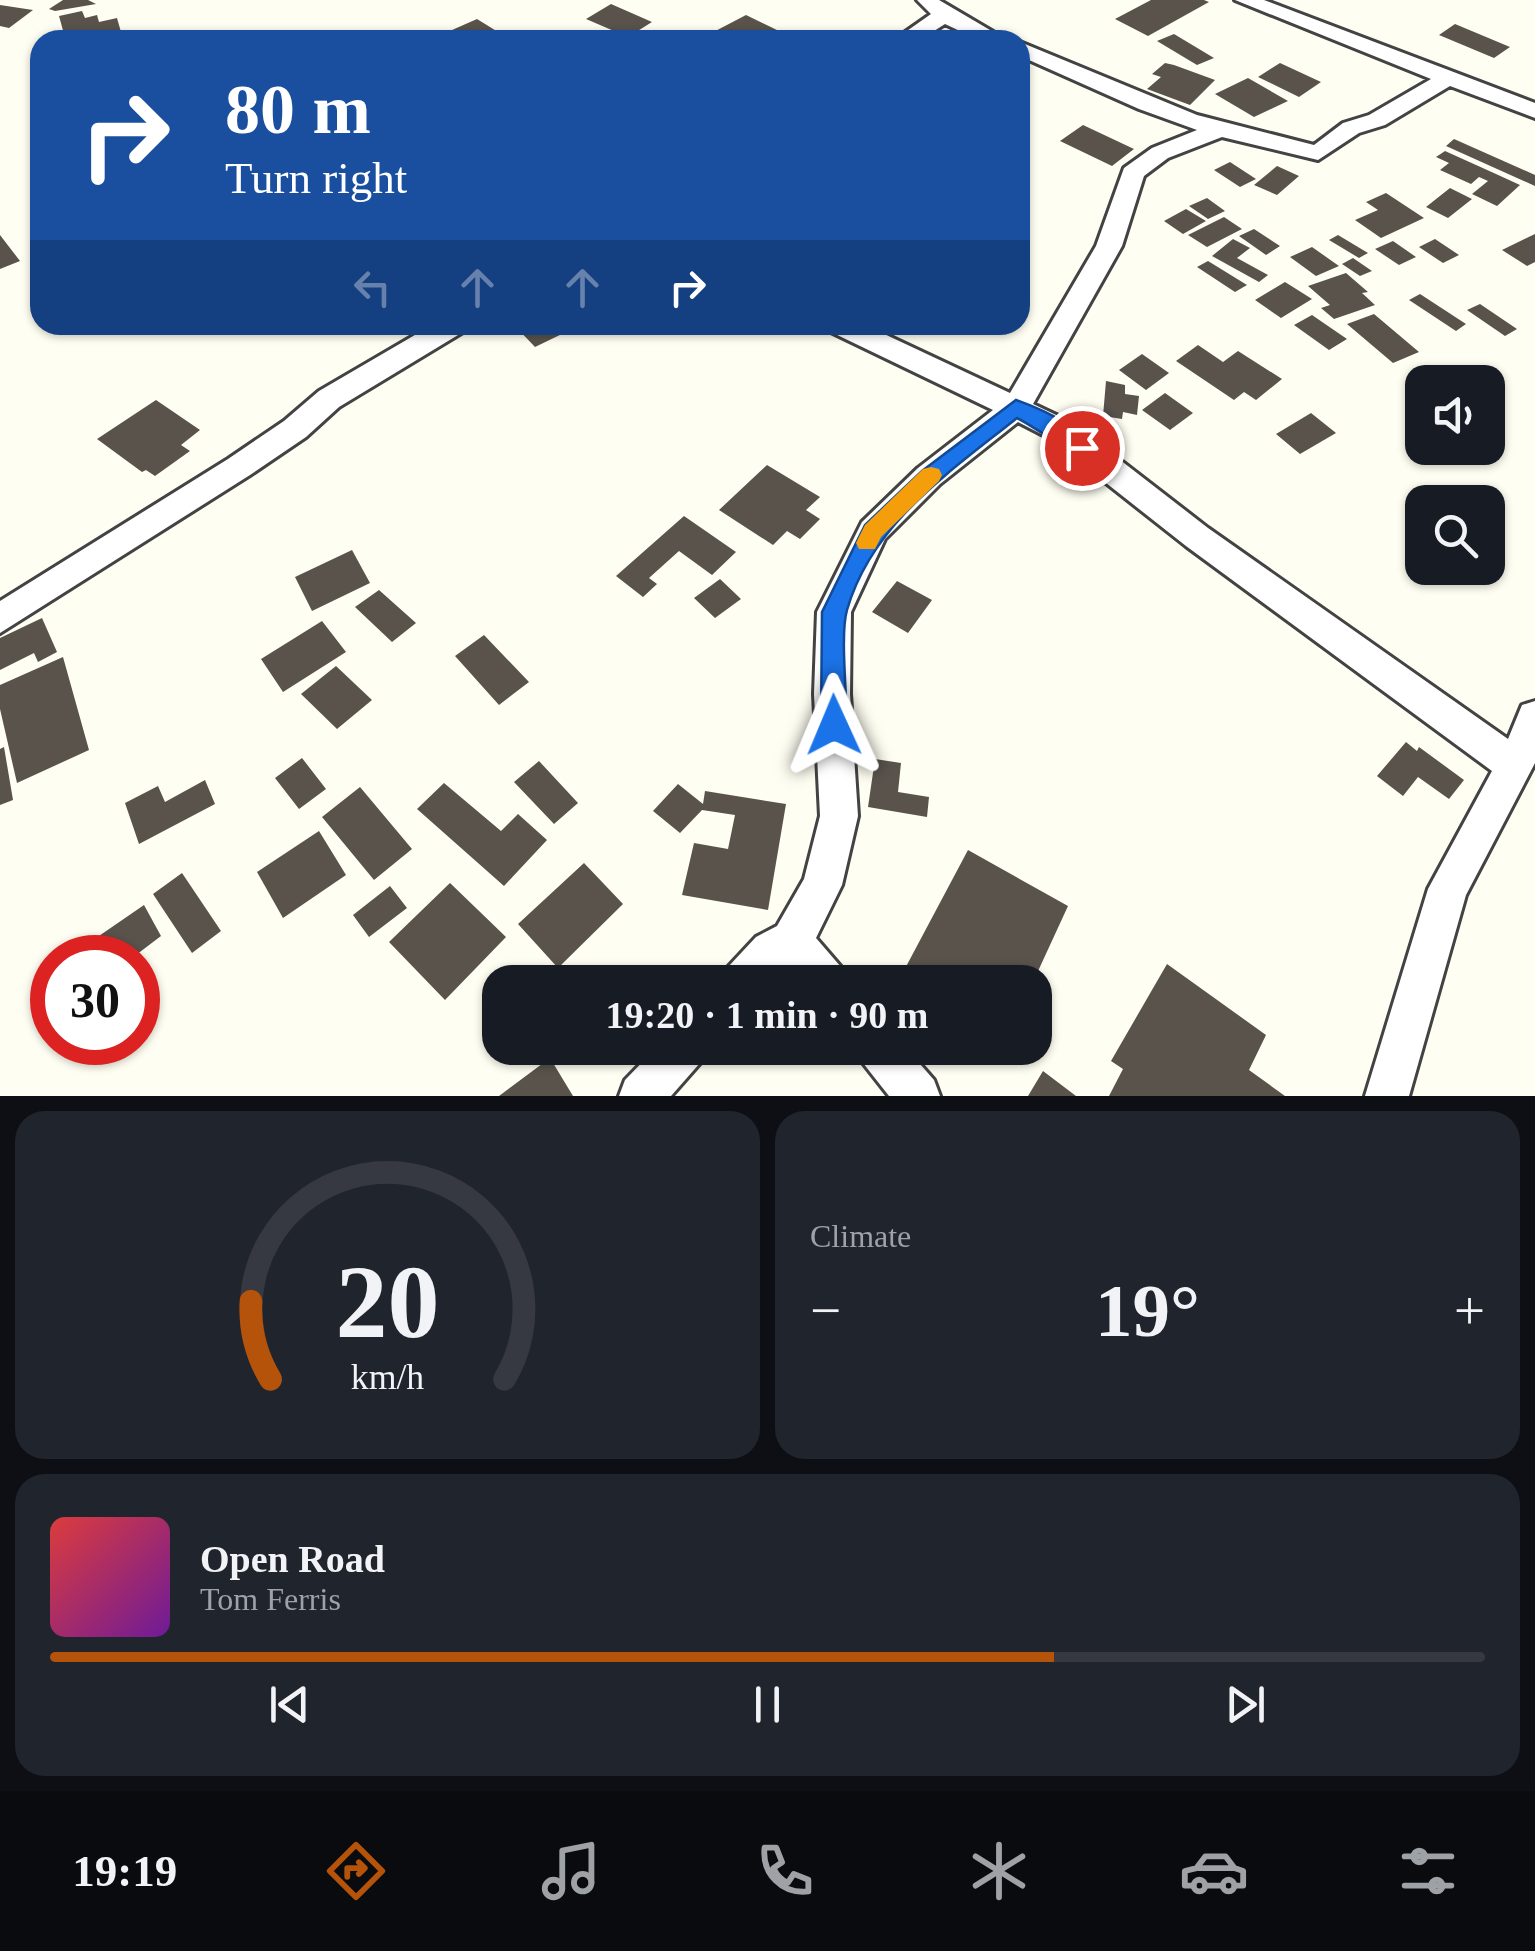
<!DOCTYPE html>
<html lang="en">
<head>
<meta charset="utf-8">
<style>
  body { margin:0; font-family:"Times New Roman",serif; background:#20242c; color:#f1f3f6; height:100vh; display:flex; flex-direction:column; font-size:38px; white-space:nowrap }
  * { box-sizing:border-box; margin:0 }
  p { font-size:32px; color:#9ea1a6 }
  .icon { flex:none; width:55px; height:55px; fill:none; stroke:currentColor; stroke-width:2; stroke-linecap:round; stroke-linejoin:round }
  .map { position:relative; height:1096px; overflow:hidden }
  .details { display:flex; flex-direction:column; gap:15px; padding:15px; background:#0d0f14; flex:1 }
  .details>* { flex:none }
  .banner { position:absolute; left:30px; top:30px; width:1000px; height:305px; border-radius:30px; box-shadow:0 2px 8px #0004; background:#1a4fa0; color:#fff; overflow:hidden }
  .fabs { position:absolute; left:1405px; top:365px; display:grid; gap:20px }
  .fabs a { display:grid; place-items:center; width:100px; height:100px; border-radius:20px; background:#171b24; box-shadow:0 2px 8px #0004; font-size:50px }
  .speed { position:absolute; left:30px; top:935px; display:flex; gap:20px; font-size:50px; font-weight:700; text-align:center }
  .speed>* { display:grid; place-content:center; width:130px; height:130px; border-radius:50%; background:#171b24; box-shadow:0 2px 8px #0004; line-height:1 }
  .speed .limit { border:15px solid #d22; background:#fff; color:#111 }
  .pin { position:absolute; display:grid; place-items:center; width:85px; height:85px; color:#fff; margin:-42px; border:5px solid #fff; border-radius:50%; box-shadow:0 2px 10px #0007 }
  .me { position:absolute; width:110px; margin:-55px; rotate:359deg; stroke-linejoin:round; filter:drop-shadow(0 0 8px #0008) }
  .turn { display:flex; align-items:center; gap:35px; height:210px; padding:0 30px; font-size:45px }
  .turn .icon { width:130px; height:130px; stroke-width:2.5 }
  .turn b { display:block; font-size:70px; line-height:85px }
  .lanes { display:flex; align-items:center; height:95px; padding:0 30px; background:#0003; justify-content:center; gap:50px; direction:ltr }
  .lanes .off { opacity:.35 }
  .big { font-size:75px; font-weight:800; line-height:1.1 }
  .details .tile { flex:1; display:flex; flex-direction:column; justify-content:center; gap:15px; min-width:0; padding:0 35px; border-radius:30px; background:#20242c }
  .details .dial { align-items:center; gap:0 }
  .dial svg { height:260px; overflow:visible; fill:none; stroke:#363941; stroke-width:7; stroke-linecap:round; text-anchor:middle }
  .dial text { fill:#f1f3f6; stroke:none }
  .song { display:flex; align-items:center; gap:30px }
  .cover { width:120px; height:120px; border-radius:15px; background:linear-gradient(135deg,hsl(0 70% 55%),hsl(280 70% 35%)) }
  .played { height:10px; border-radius:5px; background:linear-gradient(90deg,#b45309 70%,#363941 70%) }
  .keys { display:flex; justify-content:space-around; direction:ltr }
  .heat { display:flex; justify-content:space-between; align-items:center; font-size:55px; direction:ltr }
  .details .tiles { flex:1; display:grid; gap:15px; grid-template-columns:1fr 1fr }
  .tile:last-child { grid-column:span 2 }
  .trip { position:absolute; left:482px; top:965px; width:570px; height:100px; border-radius:30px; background:#171b24; box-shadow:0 2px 8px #0004; font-weight:800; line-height:100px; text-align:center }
  .tab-bar { display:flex; height:160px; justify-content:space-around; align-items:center; background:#090b0e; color:#9ea1a6 }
  .tab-bar .icon { width:70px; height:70px }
  .tab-bar .current { color:#b45309 }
  .tab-bar b { font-size:45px; color:#f1f3f6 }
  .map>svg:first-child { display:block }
  .building { fill:#59534c }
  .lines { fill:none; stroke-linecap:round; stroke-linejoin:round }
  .street-casing { stroke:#434343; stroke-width:6 }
  .street { fill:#fff; fill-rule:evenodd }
  .route { fill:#1a73e8; stroke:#114b97; stroke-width:2.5 }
  .slow { fill:#f59e0b }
</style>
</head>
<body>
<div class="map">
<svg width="1535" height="1096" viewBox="0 0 1535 1096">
  <rect width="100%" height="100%" fill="#fffef2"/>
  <path class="building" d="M63,0H88L96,4L55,11L49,9Z
    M1151,0H1204L1209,2L1148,36L1115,19Z
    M611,4L652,22L628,37L586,19Z
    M0,5L33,10L9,28L0,26Z
    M82,11L85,18L97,15L99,22L117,18L121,32L107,36L108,40H47L64,34L59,16Z
    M746,15L779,31L762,40L704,37Z
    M477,19L498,32L481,40L470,36L452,40L443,34Z
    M1455,24L1510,47L1494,58L1439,35Z
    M1174,34L1214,58L1197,65L1157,41Z
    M1165,63L1174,65L1215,80L1190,105L1147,89L1161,77L1152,74Z
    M1280,63L1321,82L1299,97L1258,77Z
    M1248,78L1288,101L1254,117L1215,94Z
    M1083,125L1134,149L1112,166L1060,141Z
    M1454,139L1535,175V186L1446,146Z
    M1445,151L1496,174L1520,185L1497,206L1472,194L1488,181L1479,177L1471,184L1440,170L1449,163L1436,157Z
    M1230,162L1256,179L1240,187L1214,170Z
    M1277,166L1299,176L1277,195L1254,185Z
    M1450,188L1472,199L1448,218L1426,207Z
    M1386,193L1424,218L1381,238L1355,220L1378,210L1366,202Z
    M1207,198L1225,211L1208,219L1189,206Z
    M1186,209L1206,221L1183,234L1164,221Z
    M1224,217L1242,229L1207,247L1188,235Z
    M1254,229L1280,246L1266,255L1239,236Z
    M1535,234V262L1527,266L1502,250Z
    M0,235L20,261L0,269Z
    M1338,235L1368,253L1359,258L1329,240Z
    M1233,239L1250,248L1237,258L1268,275L1259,282L1212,256Z
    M1435,239L1459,255L1443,263L1419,247Z
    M1393,241L1416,257L1399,265L1375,249Z
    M1312,247L1339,266L1316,276L1290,257Z
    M1353,258L1372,271L1360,276L1342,264Z
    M1208,261L1247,285L1235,292L1197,267Z
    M1346,273L1368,292L1362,293L1375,305L1334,319L1321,308L1330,305L1308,286Z
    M1285,282L1312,299L1281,318L1255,300Z
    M1420,294L1466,324L1456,331L1409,300Z
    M1480,304L1517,329L1505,336L1467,310Z
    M1374,314L1419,352L1393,363L1347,324Z
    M1312,315L1347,339L1329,350L1294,325Z
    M514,325H556L564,333L535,347Z
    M1198,345L1223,362L1238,351L1282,379L1256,400L1244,392L1234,400L1176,361Z
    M1142,354L1169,373L1146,390L1119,370Z
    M1106,381L1125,385V394L1139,396L1137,415L1123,412L1122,419L1103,416Z
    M1165,393L1193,413L1170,430L1142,410Z
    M156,400L200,430L181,445L190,451L155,476L146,470L142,472L97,439Z
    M1311,413L1336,433L1300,454L1276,434Z
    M767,465L820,497L806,510L820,519L800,539L787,531L773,545L719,510Z
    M684,516L736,552L712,575L679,551L649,578L657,584L643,597L616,576Z
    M352,550L370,583L312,611L295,577Z
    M720,579L741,599L715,618L694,598Z
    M897,581L932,600L908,633L872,612Z
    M379,590L416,623L392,642L355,607Z
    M42,618L57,652L38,662L34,653L0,670V638Z
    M322,621L346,652L283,692L261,659Z
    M484,635L529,682L499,705L455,656Z
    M63,657L89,750L17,783L0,709V685Z
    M336,666L372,700L337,729L301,694Z
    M1406,742L1417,751L1419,747L1464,780L1449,799L1418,777L1403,796L1377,776Z
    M4,747L13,800L0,805V749Z
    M302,758L326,789L299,809L275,778Z
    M875,759L901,763L898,792L929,797L927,817L868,807Z
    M539,761L578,803L554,824L514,782Z
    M205,780L215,804L139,844L125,803L158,786L165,802Z
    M444,783L501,831L518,814L547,840L504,886L417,809Z
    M678,784L703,804L705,791L786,804L768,910L682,895L694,843L728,849L735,815L702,810L680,833L653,811Z
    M360,787L412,849L374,880L322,817Z
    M319,831L346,875L283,918L257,872Z
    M968,850L1068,906L1033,982H912L901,976Z
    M584,863L623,904L558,968L518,924Z
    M182,873L221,931L192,953L153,894Z
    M450,883L506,937L445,1000L389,942Z
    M390,886L407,908L369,937L353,915Z
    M144,905L161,936L132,958H84L80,949Z
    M1167,964L1266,1035L1249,1070L1285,1096H1109L1123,1069L1111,1061Z
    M550,1058L573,1096H499Z
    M1043,1071L1076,1096H1028Z"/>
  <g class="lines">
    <defs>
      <path id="street" d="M917,0H939L1007,40H979L945,24L920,40H894L931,14Z
        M1235,0H1264L1535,103V118L1450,86L1385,125L1359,133L1318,160L1222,137L1168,158L1144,176L1122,246L1033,404L1071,422L1208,528L1508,739L1522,705L1535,701V763L1466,895L1409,1096H1365L1428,889L1492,771L1186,546L1049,438L1018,422L940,484L885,539L851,612L850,694L858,816L842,885L816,938L841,967L847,982H799L786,966L771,982H722L728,967L756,937L777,926L804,879L820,816L814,694L817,612L862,522L918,468L993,410L831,332L827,325H865L1010,393L1096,246L1124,168L1152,148L1197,130L1139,109L1020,56V42L1197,115L1314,145L1343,123L1369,115L1431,79Z
        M432,325H467L463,332L339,407L306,437L250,475L0,633V601L228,459L284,421L319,391Z
        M656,1048H707L700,1063L671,1096H619L625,1080Z
        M856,1048H906L934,1080L940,1096H889L863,1063Z"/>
    </defs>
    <use href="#street" class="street-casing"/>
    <use href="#street" class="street"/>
  </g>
  <path class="route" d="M1016,400C1041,409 1077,425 1093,448L1090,454C1075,458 1034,426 1017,418C951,471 872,523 847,610C840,634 847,696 847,725L843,733L834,736L825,733L821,725L822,612L865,525L922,471Z"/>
  <path class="slow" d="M931,467L939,469L942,475L939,481L881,537L875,549H859L856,543L865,525L923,469Z"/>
</svg>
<div class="fabs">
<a><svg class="icon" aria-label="sound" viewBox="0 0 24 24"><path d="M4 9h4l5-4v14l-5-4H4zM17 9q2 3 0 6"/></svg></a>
<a><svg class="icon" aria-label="search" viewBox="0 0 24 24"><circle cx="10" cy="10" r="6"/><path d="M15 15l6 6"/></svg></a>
</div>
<div class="speed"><div class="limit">30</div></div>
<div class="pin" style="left:1082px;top:448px;background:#d93025"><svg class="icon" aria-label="arrive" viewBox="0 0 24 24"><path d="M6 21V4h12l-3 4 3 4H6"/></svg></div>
<svg class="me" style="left:834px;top:725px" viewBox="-20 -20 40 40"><path d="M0-17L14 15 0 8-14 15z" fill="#1a73e8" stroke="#fff" stroke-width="4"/></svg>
<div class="trip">19:20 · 1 min · 90 m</div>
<div class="banner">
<div class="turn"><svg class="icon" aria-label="right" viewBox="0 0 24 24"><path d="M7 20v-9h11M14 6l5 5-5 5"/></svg><div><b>80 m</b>Turn right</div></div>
<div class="lanes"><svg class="icon off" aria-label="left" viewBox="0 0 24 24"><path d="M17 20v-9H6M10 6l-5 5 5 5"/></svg><svg class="icon off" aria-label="ahead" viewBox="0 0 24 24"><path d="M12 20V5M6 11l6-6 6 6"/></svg><svg class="icon off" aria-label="ahead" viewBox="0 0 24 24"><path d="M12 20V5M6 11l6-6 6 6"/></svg><svg class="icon" aria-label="right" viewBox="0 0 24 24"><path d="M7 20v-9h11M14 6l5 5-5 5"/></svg></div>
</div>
</div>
<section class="details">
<div class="tiles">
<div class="tile dial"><svg viewBox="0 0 100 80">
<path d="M14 69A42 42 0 1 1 86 69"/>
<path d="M14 69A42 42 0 0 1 8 45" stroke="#b45309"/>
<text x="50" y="56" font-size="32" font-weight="700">20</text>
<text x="50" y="72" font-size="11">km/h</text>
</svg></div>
<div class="tile"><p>Climate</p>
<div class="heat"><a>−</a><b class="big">19°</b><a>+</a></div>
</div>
<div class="tile">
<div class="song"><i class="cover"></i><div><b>Open Road</b><p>Tom Ferris</p></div></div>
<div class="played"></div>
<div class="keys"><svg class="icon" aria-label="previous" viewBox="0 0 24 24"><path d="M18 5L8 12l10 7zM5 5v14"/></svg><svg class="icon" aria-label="pause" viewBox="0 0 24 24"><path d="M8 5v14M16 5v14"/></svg><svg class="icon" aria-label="next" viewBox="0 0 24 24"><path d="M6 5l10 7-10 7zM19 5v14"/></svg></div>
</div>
</div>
</section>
<nav class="tab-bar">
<b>19:19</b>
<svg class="icon current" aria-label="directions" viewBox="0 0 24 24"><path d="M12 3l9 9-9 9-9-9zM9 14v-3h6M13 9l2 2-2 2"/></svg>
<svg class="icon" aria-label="music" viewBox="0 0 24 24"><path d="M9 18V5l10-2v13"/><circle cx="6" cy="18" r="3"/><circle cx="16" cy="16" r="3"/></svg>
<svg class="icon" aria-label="phone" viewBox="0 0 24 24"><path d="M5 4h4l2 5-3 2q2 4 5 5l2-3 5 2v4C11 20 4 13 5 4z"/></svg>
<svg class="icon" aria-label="climate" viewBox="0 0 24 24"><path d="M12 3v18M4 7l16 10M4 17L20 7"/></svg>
<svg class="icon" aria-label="car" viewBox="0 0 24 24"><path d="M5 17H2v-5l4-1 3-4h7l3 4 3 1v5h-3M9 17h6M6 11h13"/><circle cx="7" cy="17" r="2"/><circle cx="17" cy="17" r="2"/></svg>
<svg class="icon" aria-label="filters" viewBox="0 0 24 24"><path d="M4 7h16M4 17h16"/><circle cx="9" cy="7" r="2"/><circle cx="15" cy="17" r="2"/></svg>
</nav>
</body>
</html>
